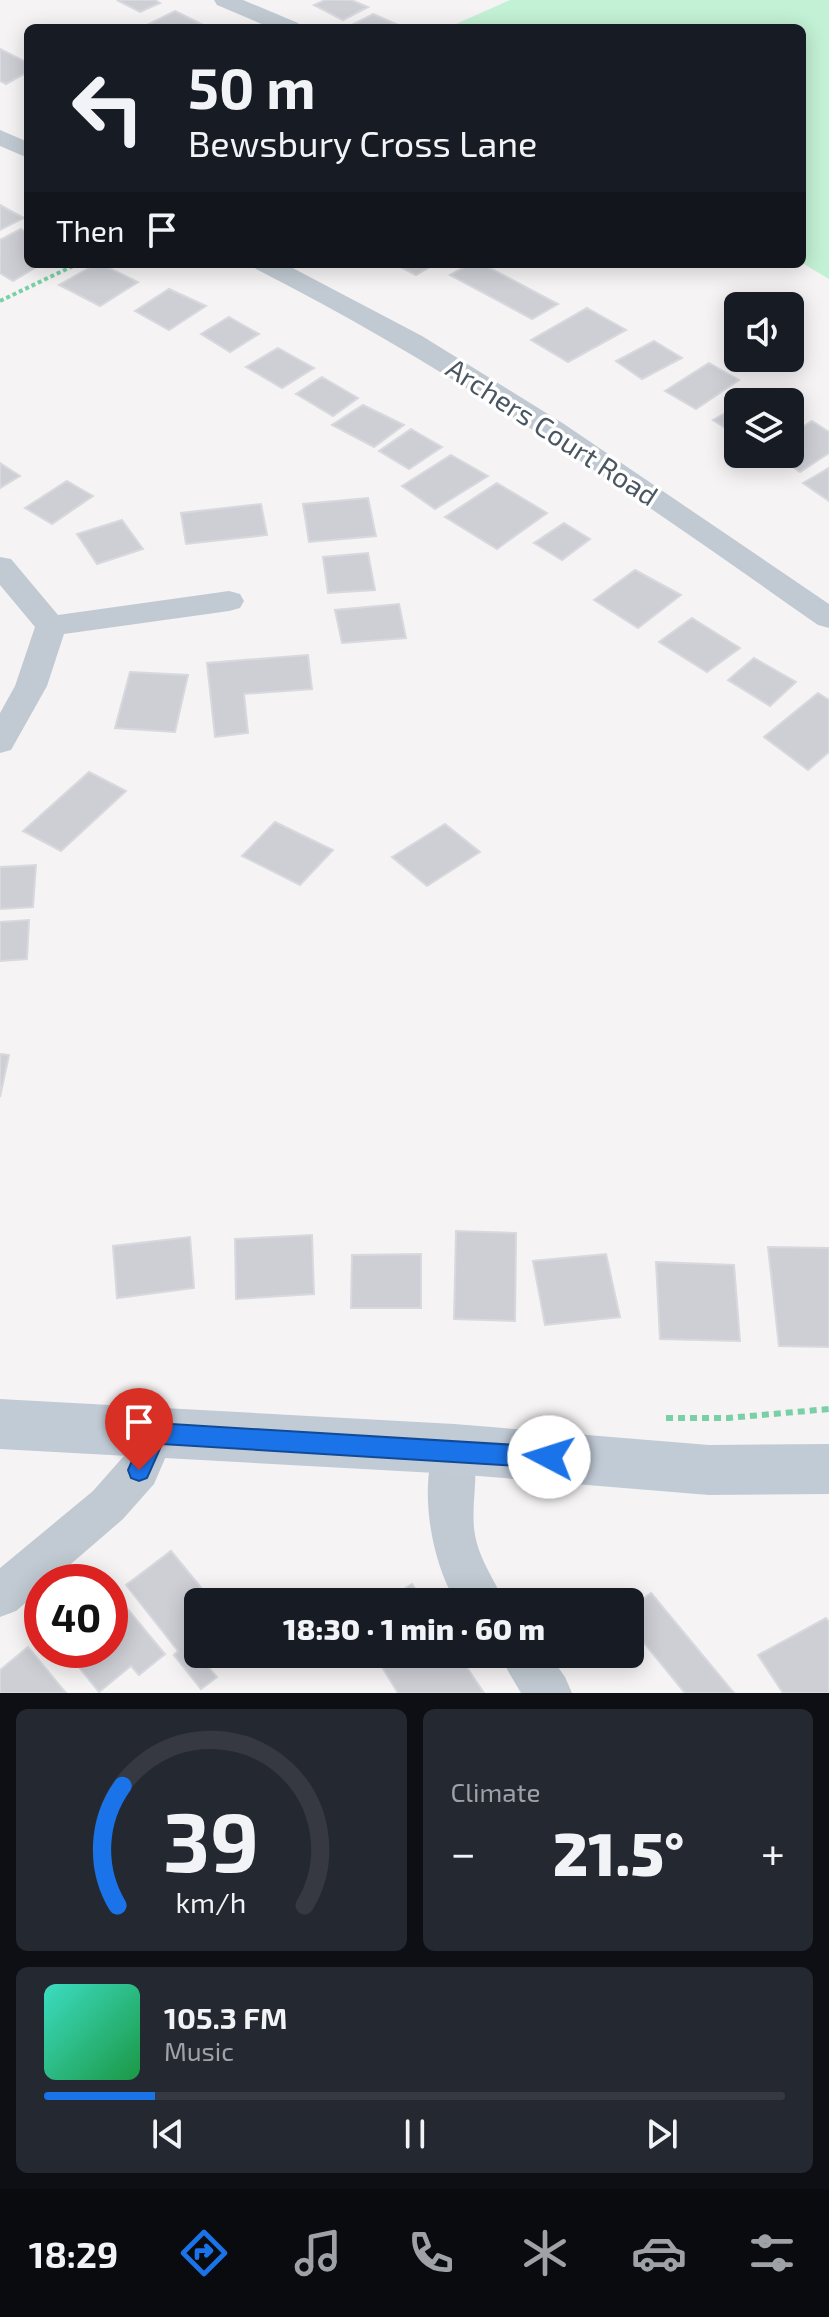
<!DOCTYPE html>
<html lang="en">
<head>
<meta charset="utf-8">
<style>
  body { margin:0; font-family:"Exo 2",sans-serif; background:#242831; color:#f1f3f6; height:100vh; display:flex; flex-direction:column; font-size:30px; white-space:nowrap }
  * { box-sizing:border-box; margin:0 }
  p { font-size:26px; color:#9ea1a6 }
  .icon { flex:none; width:44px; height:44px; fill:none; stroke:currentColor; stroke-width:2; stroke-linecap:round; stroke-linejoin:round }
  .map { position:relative; height:1693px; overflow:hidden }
  .details { display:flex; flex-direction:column; gap:16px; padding:16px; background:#0d0f14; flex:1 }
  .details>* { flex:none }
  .guide { position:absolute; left:24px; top:24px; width:782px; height:244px; border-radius:12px; box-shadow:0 4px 20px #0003; background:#171b24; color:#f1f3f6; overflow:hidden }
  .controls { position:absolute; left:724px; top:292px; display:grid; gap:16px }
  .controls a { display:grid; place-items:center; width:80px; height:80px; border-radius:12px; background:#171b24; box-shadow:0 4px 20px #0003; font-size:40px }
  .speed { position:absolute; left:24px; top:1564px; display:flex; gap:16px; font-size:40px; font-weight:700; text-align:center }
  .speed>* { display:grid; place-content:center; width:104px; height:104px; border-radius:50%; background:#171b24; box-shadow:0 4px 20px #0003; line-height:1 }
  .speed .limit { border:12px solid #d22; background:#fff; color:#111 }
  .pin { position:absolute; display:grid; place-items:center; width:68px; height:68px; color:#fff; margin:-82px -34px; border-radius:50% 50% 50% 0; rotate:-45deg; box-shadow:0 0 8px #0007 }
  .pin .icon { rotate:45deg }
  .me { position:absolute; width:88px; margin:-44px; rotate:275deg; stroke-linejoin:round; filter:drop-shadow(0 0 6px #0008) }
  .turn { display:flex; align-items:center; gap:28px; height:168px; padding:0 32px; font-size:36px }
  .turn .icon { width:104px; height:104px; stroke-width:2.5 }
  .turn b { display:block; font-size:56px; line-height:68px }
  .then { display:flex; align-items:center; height:76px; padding:0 32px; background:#0003; gap:16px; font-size:30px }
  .big { font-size:60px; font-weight:800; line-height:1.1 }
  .details .tile { flex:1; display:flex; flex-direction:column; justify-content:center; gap:12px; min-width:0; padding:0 28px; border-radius:12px; background:#242831 }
  .details .dial { align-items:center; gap:0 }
  .dial svg { height:208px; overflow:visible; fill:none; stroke:#363941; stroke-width:7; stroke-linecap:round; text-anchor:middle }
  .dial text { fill:#f1f3f6; stroke:none }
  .song { display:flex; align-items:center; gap:24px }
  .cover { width:96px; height:96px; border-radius:12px; background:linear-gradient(135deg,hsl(170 70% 55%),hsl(140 70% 35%)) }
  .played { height:8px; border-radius:4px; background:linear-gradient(90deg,#1a73e8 15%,#363941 15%) }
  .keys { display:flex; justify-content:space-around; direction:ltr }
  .heat { display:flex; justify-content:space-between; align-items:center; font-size:44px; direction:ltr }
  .details .tiles { flex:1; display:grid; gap:16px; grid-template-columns:1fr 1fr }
  .tile:last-child { grid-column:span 2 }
  .trip { position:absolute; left:184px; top:1588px; width:460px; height:80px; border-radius:12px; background:#171b24; box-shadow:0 4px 20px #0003; font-weight:800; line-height:80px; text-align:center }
  .menu { display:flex; height:128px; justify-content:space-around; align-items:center; background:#090b0e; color:#9ea1a6 }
  .menu .icon { width:56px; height:56px }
  .menu .active { color:#1a73e8 }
  .menu b { font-size:36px; color:#f1f3f6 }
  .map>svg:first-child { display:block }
  .green { fill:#c3f1d5 }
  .building { fill:#cdcfd5; stroke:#d7d9de; stroke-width:2 }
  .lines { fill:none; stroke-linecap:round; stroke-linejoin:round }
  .path-far1 { stroke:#7ad0a6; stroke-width:4; stroke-dasharray:4 3; stroke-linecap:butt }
  .path { stroke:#7ad0a6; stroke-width:6; stroke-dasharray:7 5; stroke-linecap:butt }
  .street { fill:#c1cad2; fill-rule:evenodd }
  .secondary { fill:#c1cbd6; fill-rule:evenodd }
  .route { fill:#1a73e8; stroke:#114b97; stroke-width:2 }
  .labels { text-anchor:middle; stroke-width:7; stroke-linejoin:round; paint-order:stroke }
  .street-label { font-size:28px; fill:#4a5661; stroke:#fff }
</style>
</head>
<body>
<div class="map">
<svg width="829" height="1693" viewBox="0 0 829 1693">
  <rect width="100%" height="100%" fill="#f5f3f3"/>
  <path class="green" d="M510,0H829V279L802,263V28H447Z"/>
  <path class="building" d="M117,0H155L160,3L140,12Z
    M325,0H351L368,7L343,20L314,5Z
    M175,11L209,28L145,26Z
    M373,14L405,28L350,26Z
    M0,49L28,63V72L6,84L0,81Z
    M0,205L24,218L0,230Z
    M21,229L28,233V264H41L13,281L0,273V240Z
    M96,264H101L138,282L100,306L59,285Z
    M395,264H435L416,275Z
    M470,264H482L558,304L532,319L450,275Z
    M169,289L206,306L169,330L135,311Z
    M587,308L626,330L568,362L531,340Z
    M229,317L259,334L230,352L201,334Z
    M654,341L682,358L642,379L616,361Z
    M278,348L314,368L282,388L246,367Z
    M709,363L739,380L696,409L665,391Z
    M322,377L358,398L333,416L296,394Z
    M363,405L404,425L374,447L332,425Z
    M738,406V436L713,420Z
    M812,421L829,432V453L800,472L775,454H790V435Z
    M411,429L442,447L409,469L379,451Z
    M451,455L488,476L435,509L402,486Z
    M0,463L20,476L0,488Z
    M829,468V501L803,483Z
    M67,481L93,496L52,524L25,508Z
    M497,483L547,513L497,549L445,517Z
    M368,498L376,536L309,542L303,504Z
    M261,504L267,535L186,544L181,513Z
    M122,520L143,549L97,564L77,534Z
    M564,523L590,539L562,560L534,543Z
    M368,553L375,590L328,593L323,557Z
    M635,570L681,595L638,628L594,600Z
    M399,604L406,638L342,643L335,610Z
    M692,618L740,648L707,672L659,642Z
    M308,655L312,689L244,694L248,733L215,737L207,663Z
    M754,658L796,682L770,706L728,680Z
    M130,672L188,675L175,732L115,728Z
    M818,693L829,700V752L808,770L764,737Z
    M89,772L126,791L61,851L23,831Z
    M275,822L333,850L300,885L242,856Z
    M445,824L480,852L427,886L392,857Z
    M36,865L33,907L0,909V867Z
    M29,920L27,959L0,961V922Z
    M0,1054L9,1055L0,1097Z
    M456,1231L516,1233L515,1321L454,1319Z
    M312,1235L314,1294L236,1299L235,1239Z
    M190,1237L194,1288L117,1298L113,1246Z
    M768,1247L829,1248V1347L779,1346Z
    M421,1254V1308H351L352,1255Z
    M606,1254L620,1317L545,1325L533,1261Z
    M656,1262L734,1265L740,1341L660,1339Z
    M171,1551L213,1602H198V1654H227L209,1668L217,1677L201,1689L174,1655L178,1651L126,1585Z
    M412,1584L424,1602H383Z
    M651,1593L734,1693H685L630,1626V1608Z
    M115,1594L165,1654L139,1675L131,1666L99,1692L65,1650H110V1598Z
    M826,1618L829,1622V1693H783L758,1655Z
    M28,1647L66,1693H0V1670Z
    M374,1654H458L484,1693H398Z"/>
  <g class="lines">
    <path class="path-far1" d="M0,301L77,264"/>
    <path class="path" d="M666,1418H728L829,1409"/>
    <path class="street" d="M214,0H243L298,23L301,28H271L217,5Z
      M0,130L28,142V158L0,146Z
      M252,264H285L422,336L564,424L829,604V628L818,625C636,497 455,370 256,269Z
      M0,557L11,559L58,615L229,591L240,594L244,601L240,608L229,611L64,634L47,686L11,750L0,753V713L15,686L35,627L0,585Z
      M155,1414L170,1419L176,1433L154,1484L123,1519L50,1582H42V1589L16,1611L0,1617V1568L93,1491L123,1457L140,1419Z
      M454,1430L469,1435C482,1463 471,1498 474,1528C477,1557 493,1576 504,1602H456C430,1559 417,1482 439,1435Z
      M498,1654H549L565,1677L572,1693H521Z"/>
    <path class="secondary" d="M0,1399L454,1424L709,1445L829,1444V1494L709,1495L454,1474L0,1449Z"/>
  </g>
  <path class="route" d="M155,1423L549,1447L558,1450L561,1457L558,1465L549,1468L162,1444L147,1478L139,1481L131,1478L128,1470L147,1426Z"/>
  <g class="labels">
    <g class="street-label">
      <text transform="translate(552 432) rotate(33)" y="10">Archers Court Road</text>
    </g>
  </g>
</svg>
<div class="controls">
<a><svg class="icon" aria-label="sound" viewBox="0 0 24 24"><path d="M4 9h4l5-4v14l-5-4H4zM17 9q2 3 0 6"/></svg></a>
<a><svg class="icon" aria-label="layers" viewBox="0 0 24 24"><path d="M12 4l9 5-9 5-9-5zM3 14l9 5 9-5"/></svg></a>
</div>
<div class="speed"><div class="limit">40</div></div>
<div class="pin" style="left:139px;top:1470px;background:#d93025"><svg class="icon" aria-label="arrive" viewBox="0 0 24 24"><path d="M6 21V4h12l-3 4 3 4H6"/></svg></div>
<svg class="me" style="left:549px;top:1457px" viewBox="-20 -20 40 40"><circle r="19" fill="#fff"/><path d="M0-13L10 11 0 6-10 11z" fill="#1a73e8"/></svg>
<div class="trip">18:30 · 1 min · 60 m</div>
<div class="guide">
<div class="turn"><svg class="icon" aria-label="left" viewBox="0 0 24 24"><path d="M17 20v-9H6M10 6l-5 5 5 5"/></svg><div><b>50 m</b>Bewsbury Cross Lane</div></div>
<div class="then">Then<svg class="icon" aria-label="arrive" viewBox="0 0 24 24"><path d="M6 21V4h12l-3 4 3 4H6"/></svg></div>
</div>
</div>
<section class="details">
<div class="tiles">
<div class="tile dial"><svg viewBox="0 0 100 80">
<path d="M14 69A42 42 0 1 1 86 69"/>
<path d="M14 69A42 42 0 0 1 16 23" stroke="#1a73e8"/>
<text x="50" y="56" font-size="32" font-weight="700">39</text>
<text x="50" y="72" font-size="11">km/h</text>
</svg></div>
<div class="tile"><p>Climate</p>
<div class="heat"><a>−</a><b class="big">21.5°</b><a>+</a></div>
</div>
<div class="tile">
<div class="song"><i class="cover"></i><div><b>105.3 FM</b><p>Music</p></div></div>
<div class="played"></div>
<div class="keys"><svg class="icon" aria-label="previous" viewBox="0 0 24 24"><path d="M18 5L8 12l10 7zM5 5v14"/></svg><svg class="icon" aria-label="pause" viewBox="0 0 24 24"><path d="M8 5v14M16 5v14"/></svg><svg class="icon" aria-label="next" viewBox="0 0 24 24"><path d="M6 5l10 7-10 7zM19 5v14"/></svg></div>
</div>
</div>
</section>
<nav class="menu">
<b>18:29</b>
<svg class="icon active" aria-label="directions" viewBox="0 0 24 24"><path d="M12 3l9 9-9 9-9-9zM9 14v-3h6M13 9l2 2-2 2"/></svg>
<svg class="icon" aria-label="music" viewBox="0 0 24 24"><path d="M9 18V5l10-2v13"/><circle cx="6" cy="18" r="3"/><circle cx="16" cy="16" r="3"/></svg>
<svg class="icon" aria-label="phone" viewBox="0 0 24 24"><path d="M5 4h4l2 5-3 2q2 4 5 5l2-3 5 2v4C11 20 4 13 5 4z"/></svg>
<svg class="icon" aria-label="climate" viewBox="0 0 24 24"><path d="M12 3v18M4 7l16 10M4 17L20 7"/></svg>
<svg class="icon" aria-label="car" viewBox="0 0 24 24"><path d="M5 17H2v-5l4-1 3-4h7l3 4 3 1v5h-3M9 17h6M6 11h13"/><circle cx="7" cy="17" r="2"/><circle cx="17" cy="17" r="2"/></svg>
<svg class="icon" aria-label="filters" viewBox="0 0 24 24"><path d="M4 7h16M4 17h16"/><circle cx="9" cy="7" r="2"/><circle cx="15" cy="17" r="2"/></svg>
</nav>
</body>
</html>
